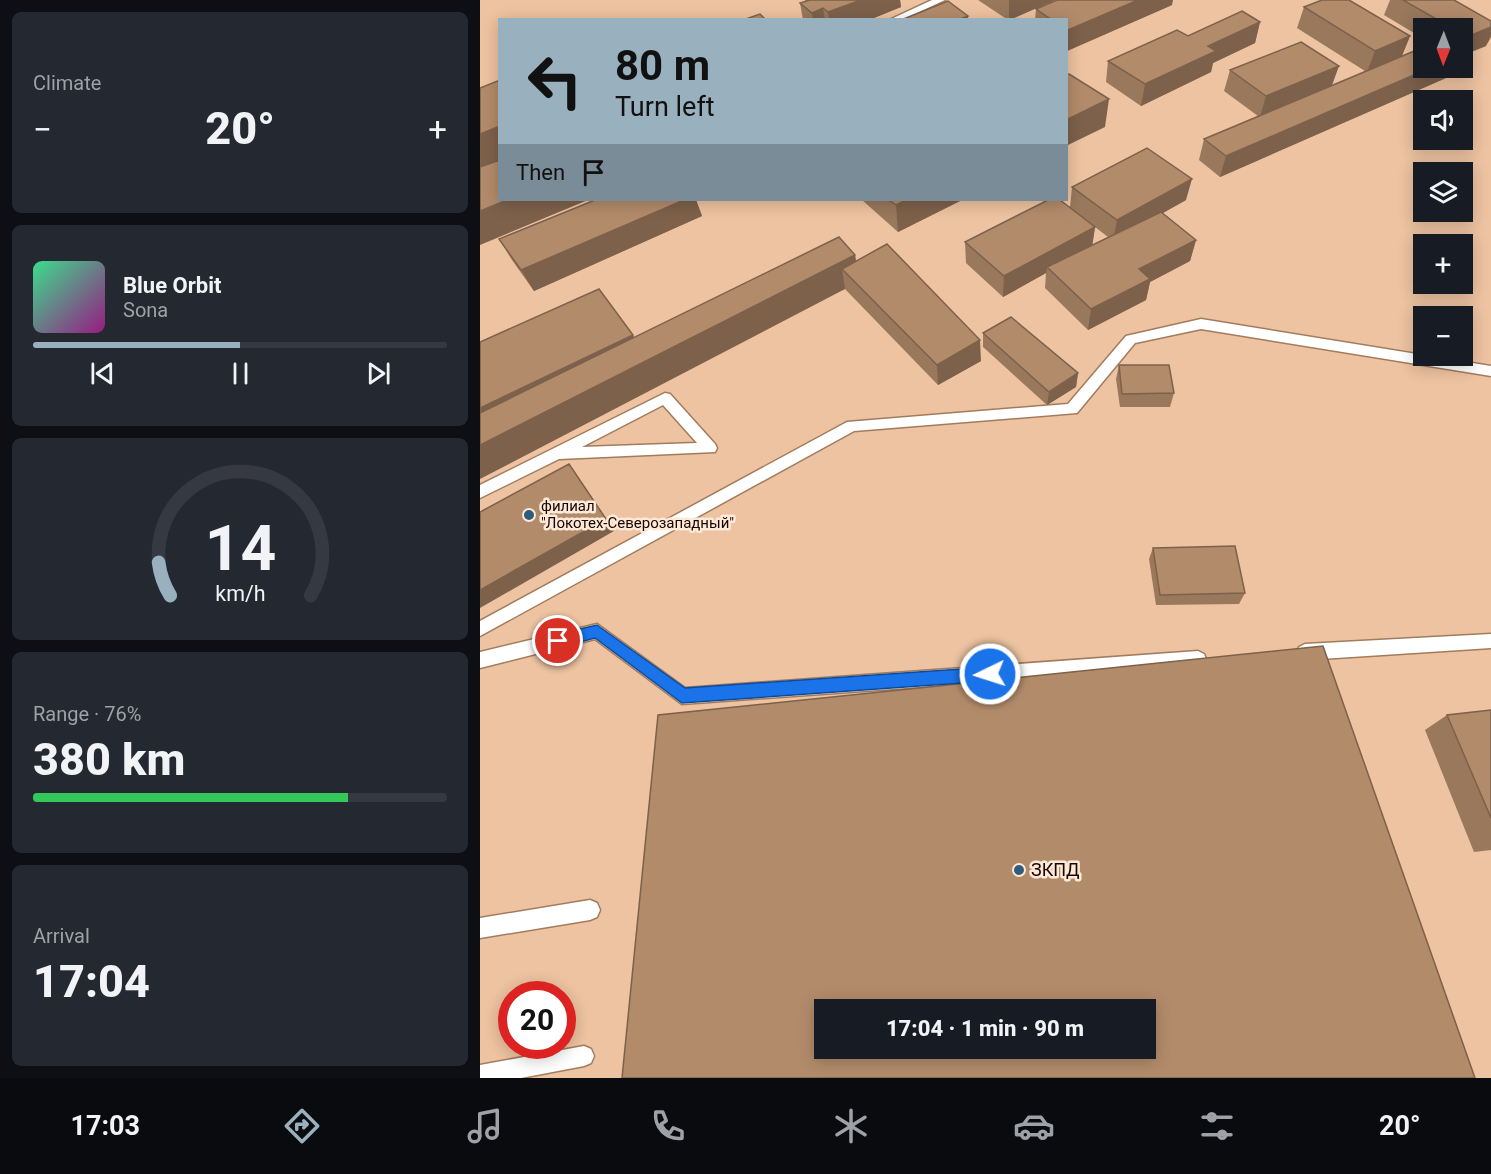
<!DOCTYPE html>
<html lang="en">
<head>
<meta charset="utf-8">
<style>
  body { margin:0; font-family:Roboto,sans-serif; background:#242831; color:#f1f3f6; height:100vh; display:flex; flex-direction:column; font-size:22px; white-space:nowrap }
  * { box-sizing:border-box; margin:0 }
  p { font-size:20px; color:#9ea1a6 }
  .icon { flex:none; width:33px; height:33px; fill:none; stroke:currentColor; stroke-width:2; stroke-linecap:round; stroke-linejoin:round }
  .map { position:relative; flex:1; overflow:hidden }
  .details { display:flex; flex-direction:column; gap:12px; padding:12px; background:#0d0f14; width:480px }
  .details>* { flex:none }
  .hud { position:absolute; left:18px; top:18px; width:570px; height:183px; border-radius:0px; box-shadow:0 3px 15px #0003; background:#99b0bf; color:#111; overflow:hidden }
  .needle { width:39px; rotate:181deg }
  .buttons { position:absolute; left:933px; top:18px; display:grid; gap:12px }
  .buttons a { display:grid; place-items:center; width:60px; height:60px; border-radius:0px; background:#171b24; box-shadow:0 3px 15px #0003; font-size:30px }
  .speed { position:absolute; left:18px; top:981px; display:flex; gap:12px; font-size:30px; font-weight:700; text-align:center }
  .speed>* { display:grid; place-content:center; width:78px; height:78px; border-radius:50%; background:#171b24; box-shadow:0 3px 15px #0003; line-height:1 }
  .speed .limit { border:9px solid #d22; background:#fff; color:#111 }
  .pin { position:absolute; display:grid; place-items:center; width:51px; height:51px; color:#fff; margin:-26px; border:3px solid #fff; border-radius:50%; box-shadow:0 2px 6px #0007 }
  .me { position:absolute; width:66px; margin:-33px; rotate:266deg; stroke-linejoin:round; filter:drop-shadow(0 0 4px #0008) }
  .turn { display:flex; align-items:center; gap:21px; height:126px; padding:0 18px; font-size:27px }
  .turn .icon { width:78px; height:78px; stroke-width:2.5 }
  .turn b { display:block; font-size:42px; line-height:51px }
  .then { display:flex; align-items:center; height:57px; padding:0 18px; background:#0003; gap:12px; font-size:22px }
  .big { font-size:45px; font-weight:800; line-height:1.1 }
  .details .card { flex:1; display:flex; flex-direction:column; justify-content:center; gap:9px; min-width:0; padding:0 21px; border-radius:9px; background:#242831 }
  .details .dial { align-items:center; gap:0 }
  .dial svg { height:156px; overflow:visible; fill:none; stroke:#363941; stroke-width:7; stroke-linecap:round; text-anchor:middle }
  .dial text { fill:#f1f3f6; stroke:none }
  .song { display:flex; align-items:center; gap:18px }
  .cover { width:72px; height:72px; border-radius:9px; background:linear-gradient(135deg,hsl(150 70% 55%),hsl(310 70% 35%)) }
  .played { height:6px; border-radius:3px; background:linear-gradient(90deg,#99b0bf 50%,#363941 50%) }
  .keys { display:flex; justify-content:space-around; direction:ltr }
  .heat { display:flex; justify-content:space-between; align-items:center; font-size:33px; direction:ltr }
  .charge { height:9px; border-radius:4px; background:linear-gradient(90deg,#34c759 76%,#363941 0) }
  .trip { position:absolute; left:334px; top:999px; width:342px; height:60px; border-radius:0px; background:#171b24; box-shadow:0 3px 15px #0003; font-weight:800; line-height:60px; text-align:center }
  .menu { display:flex; height:96px; justify-content:space-around; align-items:center; background:#090b0e; color:#9ea1a6 }
  .menu .icon { width:42px; height:42px }
  .menu .active { color:#99b0bf }
  .menu b { font-size:27px; color:#f1f3f6 }
  main { display:flex; flex:1; min-height:0 }
  .map>svg:first-child { display:block }
  .lines { fill:none; stroke-linecap:round; stroke-linejoin:round }
  .lane-casing { stroke:#a27c5c; stroke-width:3 }
  .lane { fill:#fff; fill-rule:evenodd }
  .wall { fill:#99785c; fill-rule:evenodd }
  .shaded-wall { fill:#7d614b }
  .building { fill:#b28b6b; stroke:#7d614b; stroke-width:1.5; fill-rule:evenodd }
  .route { fill:#1a73e8; stroke:#114b97; stroke-width:1.5 }
  .poi-dot { fill:#2e5d7c; stroke:#fee8d7; stroke-width:2 }
  .labels { text-anchor:middle; stroke-width:5; stroke-linejoin:round; paint-order:stroke }
  .poi-label { font-size:15px; fill:#150801; stroke:#fee8d7; text-anchor:start }
  .near-poi-label { font-size:18px; fill:#150801; stroke:#fee8d7; text-anchor:start }
</style>
</head>
<body>
<main>
<section class="details">
<div class="card"><p>Climate</p>
<div class="heat"><a>−</a><b class="big">20°</b><a>+</a></div>
</div>
<div class="card">
<div class="song"><i class="cover"></i><div><b>Blue Orbit</b><p>Sona</p></div></div>
<div class="played"></div>
<div class="keys"><svg class="icon" aria-label="previous" viewBox="0 0 24 24"><path d="M18 5L8 12l10 7zM5 5v14"/></svg><svg class="icon" aria-label="pause" viewBox="0 0 24 24"><path d="M8 5v14M16 5v14"/></svg><svg class="icon" aria-label="next" viewBox="0 0 24 24"><path d="M6 5l10 7-10 7zM19 5v14"/></svg></div>
</div>
<div class="card dial"><svg viewBox="0 0 100 80">
<path d="M14 69A42 42 0 1 1 86 69"/>
<path d="M14 69A42 42 0 0 1 8 52" stroke="#99b0bf"/>
<text x="50" y="56" font-size="32" font-weight="700">14</text>
<text x="50" y="72" font-size="11">km/h</text>
</svg></div>
<div class="card"><p>Range · 76%</p><b class="big">380 km</b><div class="charge"></div></div>
<div class="card"><p>Arrival</p><b class="big">17:04</b></div>
</section>
<div class="map">
<svg width="1011" height="1078" viewBox="0 0 1011 1078">
  <rect width="100%" height="100%" fill="#edc3a1"/>
  <g class="lines">
    <defs>
      <path id="lane" d="M452,0H465L422,20H409Z
        M721,319L1011,366V376L721,329L655,343L597,413L374,431L0,636V621L367,422L588,404L646,336Z
        M185,393L190,394L235,444L237,448L235,452L79,459L0,498V485ZM183,405L217,443L102,447Z
        M117,624L205,688L718,651L724,654L726,659L724,664L718,667L202,704L115,639L0,668V652Z
        M1011,634V648L825,660L819,657L817,652L819,647L825,644Z
        M110,900L117,903L120,910L117,917L110,920L0,938V918Z
        M104,1046L111,1049L114,1056L111,1063L104,1066L41,1078H0V1065Z"/>
    </defs>
    <use href="#lane" class="lane-casing"/>
    <use href="#lane" class="lane"/>
  </g>
  <path class="wall" d="M325,0H420L421,7L389,20H323L320,3L326,2Z
    M498,0H575L530,20H528Z
    M910,0H974L1006,46L991,52L982,71L740,177L719,160L724,139L778,116L744,91L750,70L852,86L885,71L817,28L824,7L930,36L922,56L982,68V28H944V39L904,15Z
    M692,5L587,51L586,20H555L556,9Z
    M780,22L775,43L733,63L731,72L661,106L626,82L628,61L708,36Z
    M592,187L706,200L683,213L716,240L710,261L670,282L666,300L608,330L565,288L566,273L523,297L486,263L485,242L590,207ZM615,227L628,237L612,245Z
    M115,200H216L222,216L54,291L32,260L19,239Z
    M382,200H482L418,232Z
    M375,255L376,261L501,361L458,385L365,289L154,337Z
    M503,333L598,373L596,387L567,405L503,347Z
    M639,365L694,393L690,407H640L636,379Z
    M673,548L765,593L759,604L676,605L669,559Z
    M1011,710V850L994,852L945,730L967,715Z"/>
  <path class="shaded-wall" d="M381,0H420L421,7L389,20H349L348,12Z
    M529,0H575L529,20Z
    M658,0H693L692,5L587,51L588,30Z
    M343,8L345,20H333L332,13Z
    M488,16V20H478Z
    M780,22L775,43L733,63L731,72L661,106L665,84L728,46Z
    M1011,27V37L1006,46L991,52L982,71L740,177L746,156L950,68H982V45L987,37Z
    M930,36L921,58L887,72L895,51Z
    M859,66L851,88L780,117L786,96Z
    M629,99L625,127L586,146V120Z
    M20,126V160L0,169V134Z
    M712,179L706,200L633,241L637,220Z
    M27,200H108L0,245V211Z
    M204,200H216L222,216L54,291L41,270Z
    M426,200H482L418,232L416,205Z
    M615,227L612,248L567,267L566,273L523,297L524,276Z
    M716,240L710,261L670,282L666,300L608,330L611,309L659,269Z
    M375,255L379,282L362,269L365,289L0,479V408L153,335L166,360Z
    M500,340L501,361L458,385L457,365Z
    M598,373L596,387L567,405L569,392Z
    M89,464L134,531L0,608V590Z"/>
  <path class="building" d="M330,0H381L348,12L343,8L332,13L320,3Z
    M577,0H658L588,30L586,29V20H572L556,9Z
    M842,0H869L930,36L895,51L824,7Z
    M923,0H974L1011,21V27L987,37L982,35V28H972Z
    M468,1L488,16L478,20H421Z
    M762,11L780,22L728,46L736,51L665,84L628,61L697,30L708,36Z
    M280,14L286,20H263Z
    M821,42L859,66L786,96L750,70Z
    M982,43L993,49L982,54Z
    M944,47V68H950L746,156L724,139Z
    M589,74L629,99L586,120V75Z
    M20,80V126L0,134V88Z
    M667,148L712,179L637,220L592,187Z
    M20,160V200H27L0,211V167Z
    M115,200H204L41,270L19,239Z
    M409,200H426L416,205Z
    M568,200H580L615,227L524,276L485,242Z
    M681,212L716,240L659,269L670,279L611,309L567,267Z
    M359,237L375,255L0,445V413Z
    M407,244L500,340L457,365L362,269Z
    M119,289L153,335L0,408V342Z
    M531,317L598,373L569,392L503,333Z
    M639,365H689L694,393L642,394Z
    M89,464L126,519L0,590V512Z
    M755,546L765,593L680,595L673,548Z
    M843,646L995,1078H142L178,715ZM345,1010H666V1048H345Z
    M1011,710V818L967,715Z"/>
  <path class="route" d="M117,625L205,688L510,667L515,669L517,674L515,679L510,681L202,703L115,638L78,648L71,641L78,634Z"/>
  <g class="poi-dot">
    <circle cx="49" cy="515" r="6"/>
    <circle cx="539" cy="870" r="6"/>
  </g>
  <g class="labels">
    <g class="poi-label">
      <text x="61" y="511">филиал<tspan x="61" dy="17">"Локотех-Северозападный"</tspan></text>
    </g>
    <g class="near-poi-label">
      <text x="551" y="876">ЗКПД</text>
    </g>
  </g>
</svg>
<div class="buttons">
<a><svg class="needle" viewBox="-14 -14 28 28"><path d="M0-13l5 13h-10z" fill="#e53935"/><path d="M0 13l5-13h-10z" fill="#9ea1a6"/></svg></a>
<a><svg class="icon" aria-label="sound" viewBox="0 0 24 24"><path d="M4 9h4l5-4v14l-5-4H4zM17 9q2 3 0 6"/></svg></a>
<a><svg class="icon" aria-label="layers" viewBox="0 0 24 24"><path d="M12 4l9 5-9 5-9-5zM3 14l9 5 9-5"/></svg></a>
<a>+</a>
<a>−</a>
</div>
<div class="speed"><div class="limit">20</div></div>
<div class="pin" style="left:78px;top:641px;background:#d93025"><svg class="icon" aria-label="arrive" viewBox="0 0 24 24"><path d="M6 21V4h12l-3 4 3 4H6"/></svg></div>
<svg class="me" style="left:510px;top:674px" viewBox="-20 -20 40 40"><circle r="17" fill="#1a73e8" stroke="#fff" stroke-width="3"/><path d="M0-11L8 9 0 5-8 9z" fill="#fff"/></svg>
<div class="trip">17:04 · 1 min · 90 m</div>
<div class="hud">
<div class="turn"><svg class="icon" aria-label="left" viewBox="0 0 24 24"><path d="M17 20v-9H6M10 6l-5 5 5 5"/></svg><div><b>80 m</b>Turn left</div></div>
<div class="then">Then<svg class="icon" aria-label="arrive" viewBox="0 0 24 24"><path d="M6 21V4h12l-3 4 3 4H6"/></svg></div>
</div>
</div>
</main>
<nav class="menu">
<b>17:03</b>
<svg class="icon active" aria-label="directions" viewBox="0 0 24 24"><path d="M12 3l9 9-9 9-9-9zM9 14v-3h6M13 9l2 2-2 2"/></svg>
<svg class="icon" aria-label="music" viewBox="0 0 24 24"><path d="M9 18V5l10-2v13"/><circle cx="6" cy="18" r="3"/><circle cx="16" cy="16" r="3"/></svg>
<svg class="icon" aria-label="phone" viewBox="0 0 24 24"><path d="M5 4h4l2 5-3 2q2 4 5 5l2-3 5 2v4C11 20 4 13 5 4z"/></svg>
<svg class="icon" aria-label="climate" viewBox="0 0 24 24"><path d="M12 3v18M4 7l16 10M4 17L20 7"/></svg>
<svg class="icon" aria-label="car" viewBox="0 0 24 24"><path d="M5 17H2v-5l4-1 3-4h7l3 4 3 1v5h-3M9 17h6M6 11h13"/><circle cx="7" cy="17" r="2"/><circle cx="17" cy="17" r="2"/></svg>
<svg class="icon" aria-label="filters" viewBox="0 0 24 24"><path d="M4 7h16M4 17h16"/><circle cx="9" cy="7" r="2"/><circle cx="15" cy="17" r="2"/></svg>
<b>20°</b>
</nav>
</body>
</html>
